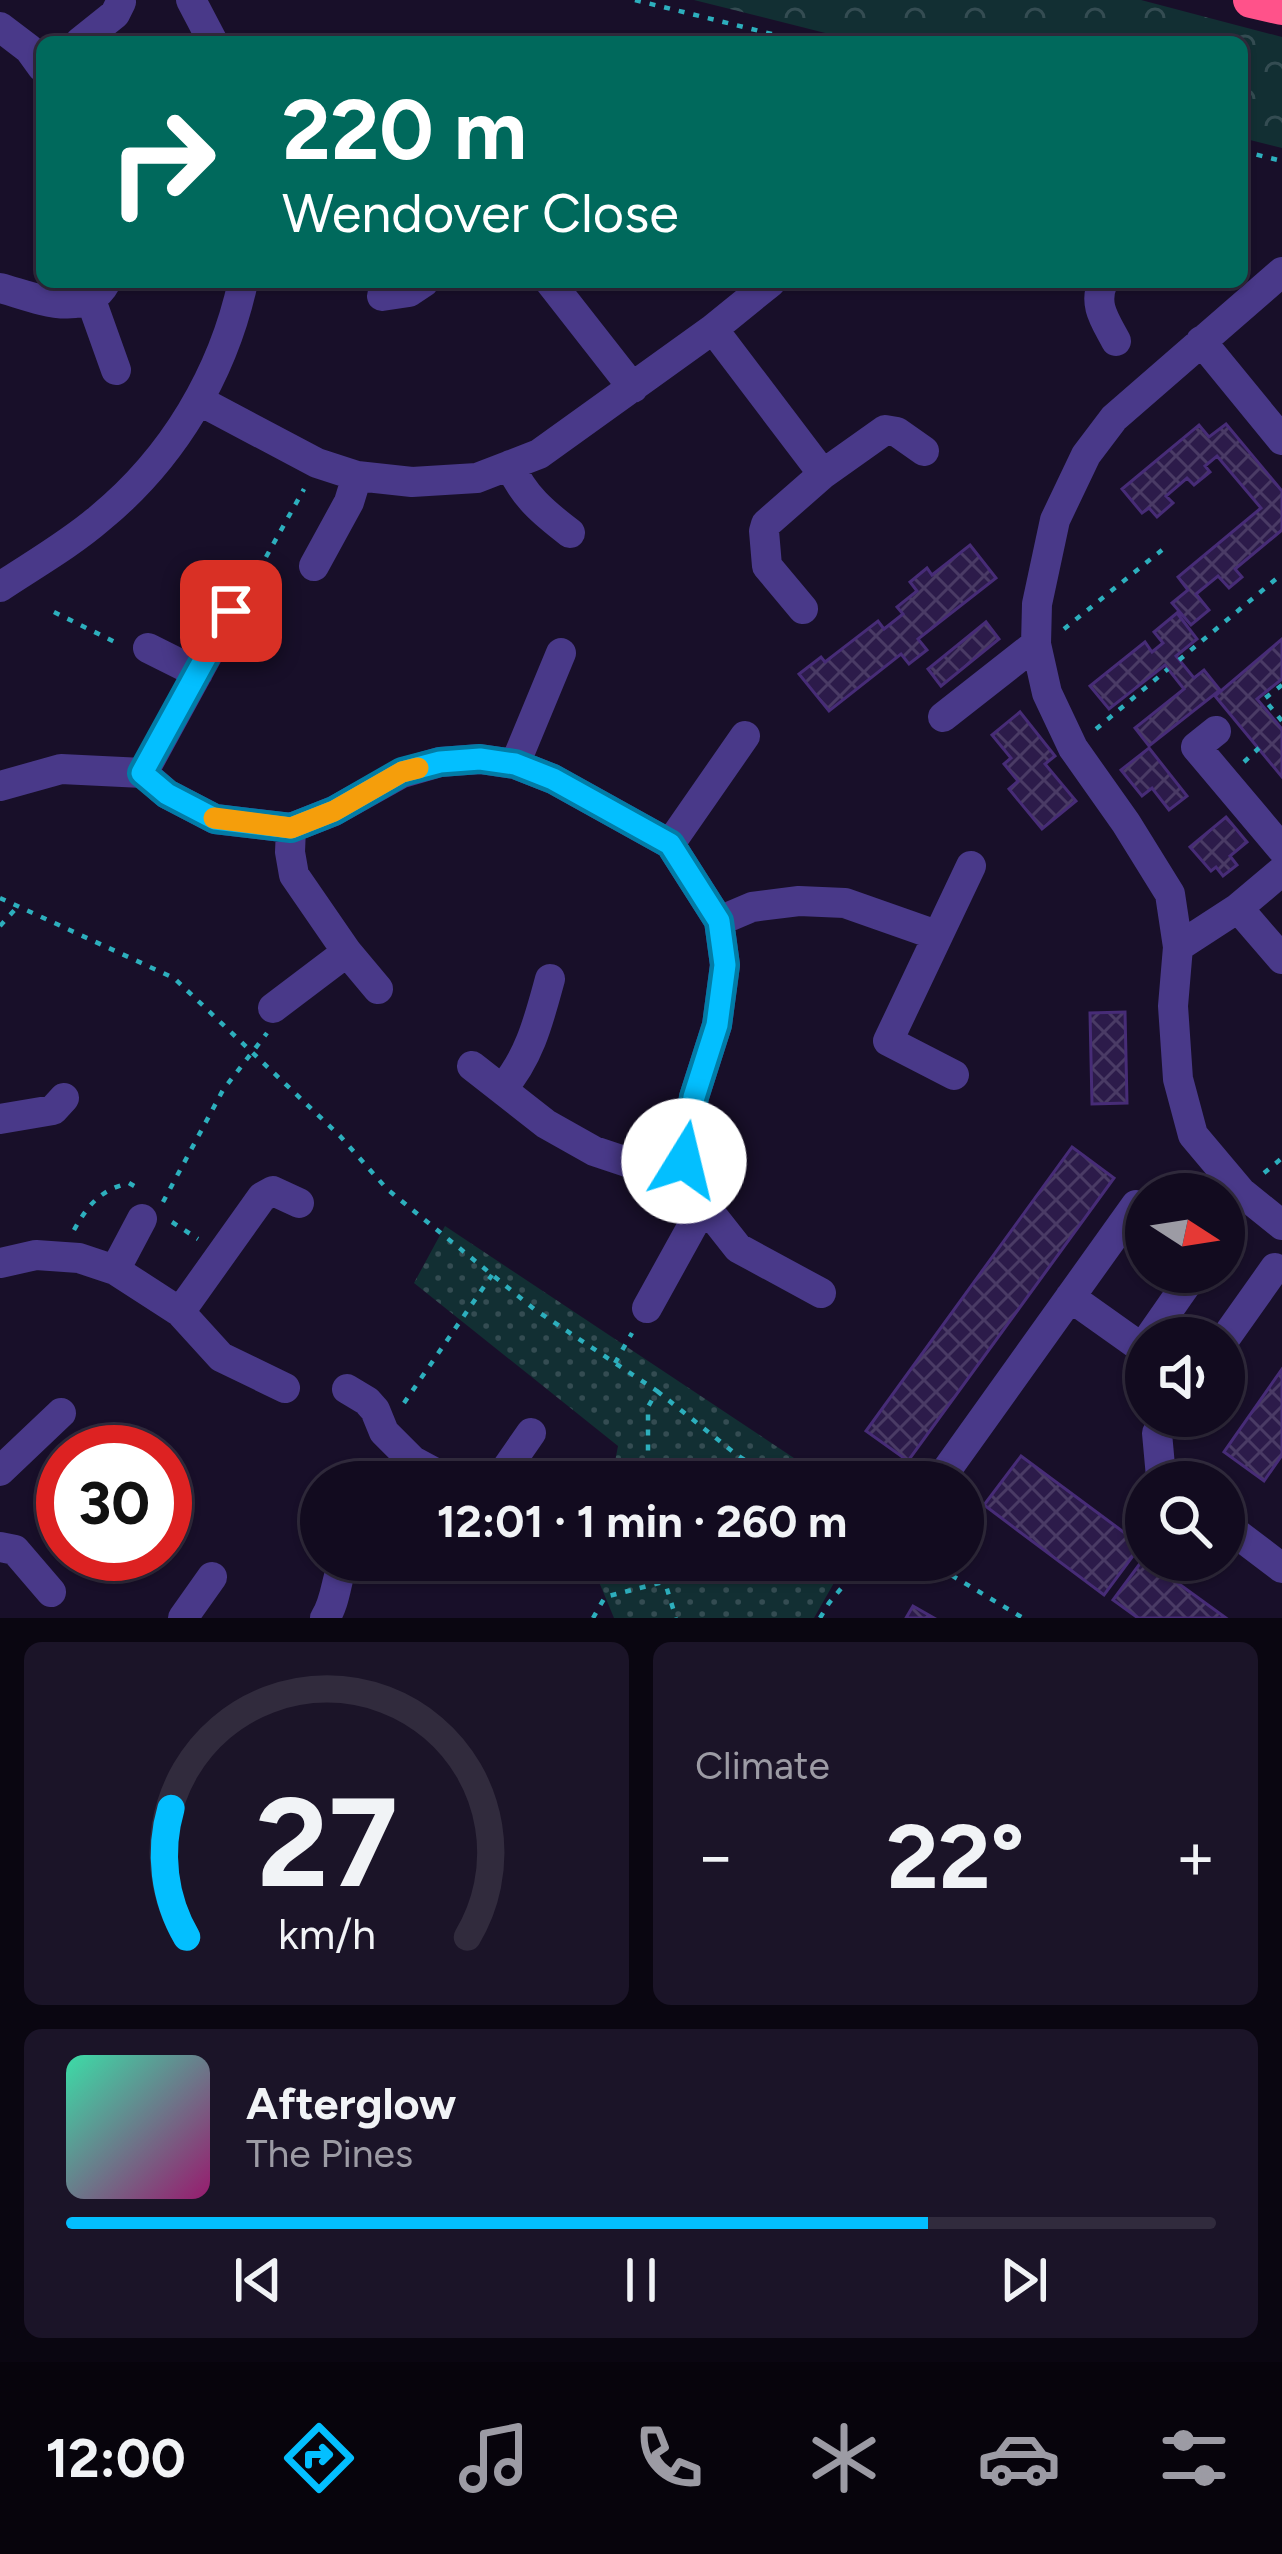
<!DOCTYPE html>
<html lang="en">
<head>
<meta charset="utf-8">
<style>
  body { margin:0; font-family:Figtree,sans-serif; background:#1b1428; color:#f1f3f6; height:100vh; display:flex; flex-direction:column; font-size:45px; white-space:nowrap }
  * { box-sizing:border-box; margin:0 }
  p { font-size:39px; color:#9c9ba4 }
  .icon { flex:none; width:66px; height:66px; fill:none; stroke:currentColor; stroke-width:2; stroke-linecap:round; stroke-linejoin:round }
  .map { position:relative; height:1618px; overflow:hidden }
  .sheet { display:flex; flex-direction:column; gap:24px; padding:24px; background:#0a0611; flex:1 }
  .sheet>* { flex:none }
  .hud { position:absolute; left:36px; top:36px; width:1212px; height:252px; border-radius:18px; box-shadow:0 3px 9px #0004,0 0 0 3px #312b3d; background:#00695c; color:#fff; overflow:hidden }
  .needle { width:78px; rotate:102deg }
  .tools { position:absolute; left:1125px; top:1173px; display:grid; gap:24px }
  .tools a { display:grid; place-items:center; width:120px; height:120px; border-radius:50%; background:#120b1f; box-shadow:0 3px 9px #0004,0 0 0 3px #312b3d; font-size:60px }
  .speed { position:absolute; left:36px; top:1425px; display:flex; gap:24px; font-size:60px; font-weight:700; text-align:center }
  .speed>* { display:grid; place-content:center; width:156px; height:156px; border-radius:50%; background:#120b1f; box-shadow:0 3px 9px #0004,0 0 0 3px #312b3d; line-height:1 }
  .speed .limit { border:18px solid #d22; background:#fff; color:#111 }
  .pin { position:absolute; display:grid; place-items:center; width:102px; height:102px; color:#fff; margin:-51px; border-radius:24px; box-shadow:0 6px 18px #0006 }
  .me { position:absolute; width:132px; margin:-66px; rotate:9deg; stroke-linejoin:round; filter:drop-shadow(0 0 9px #0008) }
  .turn { display:flex; align-items:center; gap:42px; height:252px; padding:0 48px; font-size:54px }
  .turn .icon { width:156px; height:156px; stroke-width:2.5 }
  .turn b { display:block; font-size:84px; line-height:102px }
  .big { font-size:90px; font-weight:700; line-height:1.1 }
  .sheet .card { flex:1; display:flex; flex-direction:column; justify-content:center; gap:18px; min-width:0; padding:0 42px; border-radius:18px; background:#1b1428 }
  .sheet .dial { align-items:center; gap:0 }
  .dial svg { height:312px; overflow:visible; fill:none; stroke:#312b3d; stroke-width:7; stroke-linecap:round; text-anchor:middle }
  .dial text { fill:#f1f3f6; stroke:none }
  .song { display:flex; align-items:center; gap:36px }
  .cover { width:144px; height:144px; border-radius:18px; background:linear-gradient(135deg,hsl(160 70% 55%),hsl(320 70% 35%)) }
  .played { height:12px; border-radius:6px; background:linear-gradient(90deg,#03bfff 75%,#312b3d 75%) }
  .keys { display:flex; justify-content:space-around; direction:ltr }
  .heat { display:flex; justify-content:space-between; align-items:center; font-size:66px; direction:ltr }
  .sheet .tiles { flex:1; display:grid; gap:24px; grid-template-columns:1fr 1fr }
  .card:last-child { grid-column:span 2 }
  .trip { position:absolute; left:300px; top:1461px; width:684px; height:120px; border-radius:60px; background:#120b1f; box-shadow:0 3px 9px #0004,0 0 0 3px #312b3d; font-weight:700; line-height:120px; text-align:center }
  .dock { display:flex; height:192px; justify-content:space-around; align-items:center; background:#07040c; color:#9c9ba4 }
  .dock .icon { width:84px; height:84px }
  .dock .current { color:#03bfff }
  .dock b { font-size:54px; color:#f1f3f6 }
  .map>svg:first-child { display:block }
  .green { fill:url(#green-dots) }
  .forest { fill:url(#forest-crowns) }
  .building { fill:url(#building-cross-hatch); stroke:#472c77; stroke-width:3 }
  .lines { fill:none; stroke-linecap:round; stroke-linejoin:round }
  .path { stroke:#2dafbd; stroke-width:4.5; stroke-dasharray:6 9; stroke-linecap:butt }
  .minor { stroke:#493989; stroke-width:30 }
  .highway { stroke:#ff528a; stroke-width:36 }
  .route-casing { stroke:#027ca6; stroke-width:30 }
  .route { stroke:#03bfff; stroke-width:21 }
  .slow { stroke:#f59e0b; stroke-width:21 }
</style>
</head>
<body>
<div class="map">
<svg width="1282" height="1618" viewBox="0 0 1282 1618">
  <defs>
    <pattern id="green-dots" width="8" height="8" patternUnits="userSpaceOnUse" patternTransform="scale(3)"><rect width="8" height="8" fill="#122f33"/><path d="M2 2h.1M6 6h.1" fill="none" stroke="#344c52" stroke-width="1.8" stroke-linecap="round"/></pattern>
    <pattern id="forest-crowns" width="20" height="18" patternUnits="userSpaceOnUse" patternTransform="scale(3)"><rect width="20" height="18" fill="#122f33"/><path d="M2 6a3 3 0 1 1 6 0M12 15a3 3 0 1 1 6 0" fill="none" stroke="#344c52"/></pattern>
    <pattern id="building-cross-hatch" width="8" height="8" patternUnits="userSpaceOnUse" patternTransform="scale(3)"><rect width="8" height="8" fill="#2c1b4a"/><path d="M0 0l8 8M0 8l8-8" fill="none" stroke="#4a3b65"/></pattern>
  </defs>
  <rect width="100%" height="100%" fill="#180f29"/>
  <path class="green" d="M445,1226L830,1482H611L618,1446L414,1283Z
    M593,1560H847L814,1618H614L592,1565Z"/>
  <path class="forest" d="M694,0H1141L1282,37V148L1242,138V42H861Z"/>
  <path class="building" d="M1226,424L1282,491V530L1235,569L1242,577L1229,588L1218,576L1196,594L1209,610L1191,625L1172,603L1188,590L1178,577L1261,508L1217,456L1205,466L1210,472L1194,485L1187,478L1166,496L1173,503L1157,517L1149,508L1142,513L1122,489L1199,425L1209,437Z
    M970,545L996,578L918,639L927,650L909,664L901,654L829,711L799,674L821,657L825,662L878,621L884,629L903,614L897,607L917,591L910,582L927,568L932,575Z
    M1177,613L1197,639L1176,656L1194,678L1204,670L1220,690L1149,746L1135,728L1184,689L1165,665L1109,709L1090,686L1145,642L1152,652L1163,643L1154,632Z
    M986,622L999,639L941,686L928,669Z
    M1282,639V679L1257,699L1282,729V777L1215,696Z
    M1020,712L1055,756L1045,764L1076,801L1042,829L1009,789L1018,781L1004,764L1011,758L992,735Z
    M1149,748L1187,796L1169,810L1152,788L1142,796L1121,770Z
    M1226,817L1247,842L1230,856L1237,865L1223,876L1216,867L1211,871L1190,847Z
    M1125,1012L1127,1103L1092,1104L1090,1013Z
    M1072,1147L1114,1178L908,1461L866,1431Z
    M1282,1369V1455L1264,1481L1224,1452Z
    M1021,1456L1141,1545L1104,1595L984,1505Z
    M1144,1558L1146,1560L1226,1618H1138L1113,1600Z
    M913,1606L934,1618H906Z"/>
  <g class="lines">
    <path class="path" d="M635,0L804,42
      M1242,151L1282,161
      M266,557L304,489
      M54,612L119,644
      M1064,629L1162,550
      M1179,660L1282,574
      M1282,685L1264,699L1282,721
      M1096,729L1168,669
      M1244,762L1259,748
      M0,898L174,978L340,1136L387,1189L534,1309L657,1391L648,1407V1482
      M0,926L19,905
      M1264,1173L1282,1158
      M163,1202L223,1090L267,1033
      M172,1222L198,1239
      M74,1230C88,1205 100,1190 129,1183L141,1190
      M615,1363L632,1333
      M657,1391L737,1455L780,1482
      M404,1403L492,1275
      M658,1560L676,1618
      M926,1560L1023,1618
      M593,1618L605,1597L663,1582
      M820,1618L829,1603L865,1560"/>
    <path class="minor" d="M191,0L213,42
      M0,27L29,49L42,67
      M80,42L115,14L121,2
      M1282,272L1114,418L1086,455L1055,520L1037,604L1036,644L1047,693L1073,748L1126,823L1170,894L1178,947L1173,1006L1178,1079L1193,1135L1241,1192L1282,1225
      M550,282L633,388
      M1103,282C1093,305 1105,320 1116,341
      M0,288C34,297 85,321 106,282
      M382,296L409,292L424,282
      M91,300L116,370
      M713,329L823,474
      M1201,341L1282,440
      M200,401L317,463L357,476L412,482L477,478L539,454L713,329L771,282
      M510,465C523,496 544,513 570,533
      M314,566L349,502L357,476
      M0,587C33,565 70,544 100,518C173,458 223,374 243,282
      M803,609L767,566L764,531L766,524L823,474L885,430L897,432L924,451
      M148,648L198,673
      M943,717L1036,644
      M1216,731L1196,747L1282,849
      M515,764L561,653
      M143,773L248,581
      M0,786L61,769L143,773L167,794L215,819L291,828L334,811L402,773L440,762L480,759L515,764L553,779L670,844L719,921L725,965L717,1025L694,1097L684,1161L708,1210L694,1223L647,1308
      M291,828L290,852L294,875L347,952L378,989
      M670,844L745,736
      M1238,908L1282,959
      M719,921L752,907L799,901L845,903L936,935
      M1178,947L1238,908L1282,871
      M273,1008L347,952
      M472,1066L546,1124L594,1151L642,1167L684,1161
      M954,1075L888,1041L971,866
      M502,1089C530,1057 539,1019 550,979
      M0,1119L53,1110L64,1098
      M708,1210L738,1248L821,1293
      M0,1263L36,1255L79,1258L115,1270L180,1312L221,1357L285,1388
      M115,1270L142,1219
      M1070,1297L1146,1351
      M180,1312L262,1197L273,1191L299,1203
      M1149,1338L1195,1272
      M1224,1340L1275,1268
      M347,1389L367,1401L375,1410L384,1432L413,1461L452,1482
      M0,1471L61,1413
      M497,1482L531,1433
      M938,1482L1136,1205L1146,1212
      M1168,1482L1161,1477L1157,1433L1169,1416
      M1224,1524L1282,1568
      M0,1547L15,1550L51,1592
      M183,1618L212,1577
      M325,1618C336,1602 336,1579 344,1560"/>
    <path class="highway" d="M1251,0L1282,7"/>
  </g>
  <g class="lines">
    <defs>
      <path id="route" d="M231,611L142,773L167,794L215,819L291,828L334,811L402,772L440,762L480,759L515,764L553,779L670,844L719,921L725,965L717,1025L694,1097L684,1161"/>
    </defs>
    <use href="#route" class="route-casing"/>
    <use href="#route" class="route"/>
    <path class="slow" d="M214,818L291,828L334,811L402,772L418,768"/>
  </g>
</svg>
<div class="tools">
<a><svg class="needle" viewBox="-14 -14 28 28"><path d="M0-13l5 13h-10z" fill="#e53935"/><path d="M0 13l5-13h-10z" fill="#9c9ba4"/></svg></a>
<a><svg class="icon" aria-label="sound" viewBox="0 0 24 24"><path d="M4 9h4l5-4v14l-5-4H4zM17 9q2 3 0 6"/></svg></a>
<a><svg class="icon" aria-label="search" viewBox="0 0 24 24"><circle cx="10" cy="10" r="6"/><path d="M15 15l6 6"/></svg></a>
</div>
<div class="speed"><div class="limit">30</div></div>
<div class="pin" style="left:231px;top:611px;background:#d93025"><svg class="icon" aria-label="arrive" viewBox="0 0 24 24"><path d="M6 21V4h12l-3 4 3 4H6"/></svg></div>
<svg class="me" style="left:684px;top:1161px" viewBox="-20 -20 40 40"><circle r="19" fill="#fff"/><path d="M0-13L10 11 0 6-10 11z" fill="#03bfff"/></svg>
<div class="trip">12:01 · 1 min · 260 m</div>
<div class="hud">
<div class="turn"><svg class="icon" aria-label="right" viewBox="0 0 24 24"><path d="M7 20v-9h11M14 6l5 5-5 5"/></svg><div><b>220 m</b>Wendover Close</div></div>
</div>
</div>
<section class="sheet">
<div class="tiles">
<div class="card dial"><svg viewBox="0 0 100 80">
<path d="M14 69A42 42 0 1 1 86 69"/>
<path d="M14 69A42 42 0 0 1 10 36" stroke="#03bfff"/>
<text x="50" y="56" font-size="32" font-weight="700">27</text>
<text x="50" y="72" font-size="11">km/h</text>
</svg></div>
<div class="card"><p>Climate</p>
<div class="heat"><a>−</a><b class="big">22°</b><a>+</a></div>
</div>
<div class="card">
<div class="song"><i class="cover"></i><div><b>Afterglow</b><p>The Pines</p></div></div>
<div class="played"></div>
<div class="keys"><svg class="icon" aria-label="previous" viewBox="0 0 24 24"><path d="M18 5L8 12l10 7zM5 5v14"/></svg><svg class="icon" aria-label="pause" viewBox="0 0 24 24"><path d="M8 5v14M16 5v14"/></svg><svg class="icon" aria-label="next" viewBox="0 0 24 24"><path d="M6 5l10 7-10 7zM19 5v14"/></svg></div>
</div>
</div>
</section>
<nav class="dock">
<b>12:00</b>
<svg class="icon current" aria-label="directions" viewBox="0 0 24 24"><path d="M12 3l9 9-9 9-9-9zM9 14v-3h6M13 9l2 2-2 2"/></svg>
<svg class="icon" aria-label="music" viewBox="0 0 24 24"><path d="M9 18V5l10-2v13"/><circle cx="6" cy="18" r="3"/><circle cx="16" cy="16" r="3"/></svg>
<svg class="icon" aria-label="phone" viewBox="0 0 24 24"><path d="M5 4h4l2 5-3 2q2 4 5 5l2-3 5 2v4C11 20 4 13 5 4z"/></svg>
<svg class="icon" aria-label="climate" viewBox="0 0 24 24"><path d="M12 3v18M4 7l16 10M4 17L20 7"/></svg>
<svg class="icon" aria-label="car" viewBox="0 0 24 24"><path d="M5 17H2v-5l4-1 3-4h7l3 4 3 1v5h-3M9 17h6M6 11h13"/><circle cx="7" cy="17" r="2"/><circle cx="17" cy="17" r="2"/></svg>
<svg class="icon" aria-label="filters" viewBox="0 0 24 24"><path d="M4 7h16M4 17h16"/><circle cx="9" cy="7" r="2"/><circle cx="15" cy="17" r="2"/></svg>
</nav>
</body>
</html>
